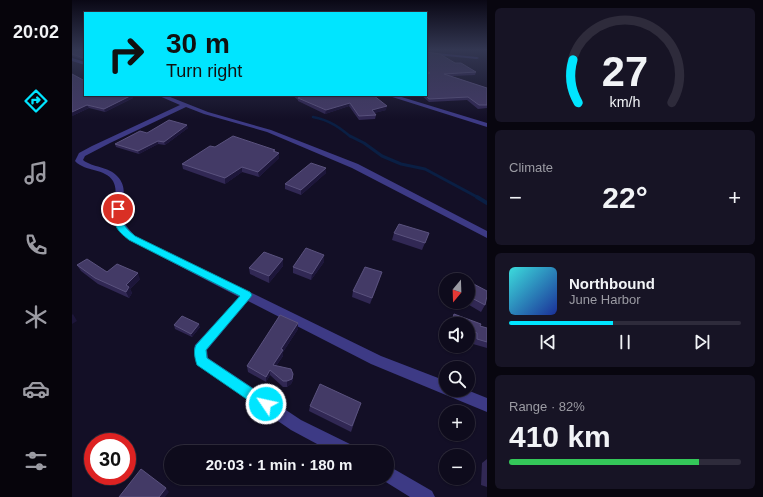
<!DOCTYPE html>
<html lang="en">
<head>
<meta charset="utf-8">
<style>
  body { margin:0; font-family:Helvetica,sans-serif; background:#171425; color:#f1f3f6; height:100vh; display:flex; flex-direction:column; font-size:15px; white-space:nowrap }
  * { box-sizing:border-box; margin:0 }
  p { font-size:13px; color:#9b9ba3 }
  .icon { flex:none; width:22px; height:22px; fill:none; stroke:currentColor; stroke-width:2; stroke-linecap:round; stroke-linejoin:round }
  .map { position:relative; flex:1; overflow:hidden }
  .panel { display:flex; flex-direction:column; gap:8px; padding:8px; background:#08060f; width:276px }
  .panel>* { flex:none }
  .top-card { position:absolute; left:12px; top:12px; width:343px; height:84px; border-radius:0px; box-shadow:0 1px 3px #0004,0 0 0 1px #2e2b3b; background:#00e5ff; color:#111; overflow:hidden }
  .needle { width:26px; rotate:199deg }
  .fabs { position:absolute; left:367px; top:273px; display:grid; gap:8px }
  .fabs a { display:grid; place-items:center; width:36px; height:36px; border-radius:50%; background:#0e0b1c; box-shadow:0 1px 3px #0004,0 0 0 1px #2e2b3b; font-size:20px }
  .speed { position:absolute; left:12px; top:433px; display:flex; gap:8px; font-size:20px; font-weight:700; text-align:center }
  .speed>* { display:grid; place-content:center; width:52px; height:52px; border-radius:50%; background:#0e0b1c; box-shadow:0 1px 3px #0004,0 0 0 1px #2e2b3b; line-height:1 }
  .speed .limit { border:6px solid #d22; background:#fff; color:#111 }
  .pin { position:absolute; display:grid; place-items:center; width:34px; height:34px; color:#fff; margin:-17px; border:2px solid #fff; border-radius:50%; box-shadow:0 1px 4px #0007 }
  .me { position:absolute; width:44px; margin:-22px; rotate:304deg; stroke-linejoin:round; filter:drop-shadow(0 0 3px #0008) }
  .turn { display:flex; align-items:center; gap:14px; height:84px; padding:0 16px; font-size:18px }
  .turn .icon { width:52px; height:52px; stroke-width:2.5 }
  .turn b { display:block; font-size:28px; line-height:34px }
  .big { font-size:30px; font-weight:700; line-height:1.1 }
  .panel .widget { flex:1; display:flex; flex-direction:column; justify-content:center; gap:6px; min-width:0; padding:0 14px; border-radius:6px; background:#171425 }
  .panel .dial { align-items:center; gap:0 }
  .dial svg { height:104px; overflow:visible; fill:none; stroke:#2e2b3b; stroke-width:7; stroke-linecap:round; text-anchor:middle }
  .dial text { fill:#f1f3f6; stroke:none }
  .song { display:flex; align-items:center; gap:12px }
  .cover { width:48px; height:48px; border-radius:6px; background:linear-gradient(135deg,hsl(180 70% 55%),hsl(230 70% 35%)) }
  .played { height:4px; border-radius:2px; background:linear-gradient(90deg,#00e5ff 45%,#2e2b3b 45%) }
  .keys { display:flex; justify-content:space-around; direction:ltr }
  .heat { display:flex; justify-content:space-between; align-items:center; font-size:22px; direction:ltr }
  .charge { height:6px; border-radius:3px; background:linear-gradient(90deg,#34c759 82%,#2e2b3b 0) }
  .trip { position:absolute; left:92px; top:445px; width:230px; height:40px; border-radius:20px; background:#0e0b1c; box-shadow:0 1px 3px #0004,0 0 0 1px #2e2b3b; font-weight:700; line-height:40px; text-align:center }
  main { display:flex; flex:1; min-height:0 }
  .tab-bar { display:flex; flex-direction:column; width:72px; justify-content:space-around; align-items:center; background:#06040b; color:#9b9ba3 }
  .tab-bar .icon { width:28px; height:28px }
  .tab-bar .active { color:#00e5ff }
  .tab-bar b { font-size:18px; color:#f1f3f6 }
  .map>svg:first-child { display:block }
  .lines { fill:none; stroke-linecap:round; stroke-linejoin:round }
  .stream-far2 { stroke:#0a1f44; stroke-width:2.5 }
  .stream-far1 { stroke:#0a1f44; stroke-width:3 }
  .stream { stroke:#0a1f44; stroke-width:4 }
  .minor { fill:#3d3a85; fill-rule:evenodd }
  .wall { fill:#312854 }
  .shaded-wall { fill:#1d163a }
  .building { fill:#433a66; stroke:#5a527e }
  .route { fill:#00e5ff; stroke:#0095a6 }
</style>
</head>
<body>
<main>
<nav class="tab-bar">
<b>20:02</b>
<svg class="icon active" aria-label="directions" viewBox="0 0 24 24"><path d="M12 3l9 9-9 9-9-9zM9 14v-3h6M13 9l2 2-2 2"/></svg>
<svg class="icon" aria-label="music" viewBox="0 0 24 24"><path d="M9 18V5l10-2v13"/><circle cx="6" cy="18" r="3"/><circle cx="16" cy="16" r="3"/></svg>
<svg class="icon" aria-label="phone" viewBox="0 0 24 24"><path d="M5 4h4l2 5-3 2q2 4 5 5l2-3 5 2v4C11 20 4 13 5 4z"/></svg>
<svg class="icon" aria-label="climate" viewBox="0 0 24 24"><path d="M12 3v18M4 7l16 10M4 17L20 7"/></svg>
<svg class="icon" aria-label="car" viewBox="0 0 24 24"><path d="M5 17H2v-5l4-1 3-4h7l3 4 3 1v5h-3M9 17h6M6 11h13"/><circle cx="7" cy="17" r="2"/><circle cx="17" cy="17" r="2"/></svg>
<svg class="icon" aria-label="filters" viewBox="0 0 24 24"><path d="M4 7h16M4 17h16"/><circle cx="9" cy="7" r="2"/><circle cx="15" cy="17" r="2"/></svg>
</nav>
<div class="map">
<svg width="415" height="497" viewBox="0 0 415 497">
  <rect width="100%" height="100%" fill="#130f26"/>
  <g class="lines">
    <path class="stream-far2" d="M241,117C257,120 267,127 279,137"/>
    <path class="stream-far1" d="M278,136L292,143L310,156L329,164L353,169L407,198"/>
    <path class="stream" d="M405,197L415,203"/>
    <path class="minor" d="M354,52L405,57L407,58L405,59L354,54Z
      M0,58L13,62V65L0,61Z
      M85,95H93L136,112L199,130L286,164L415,231V238L280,168L195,132L132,114L114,107L38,143L13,156L11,160C21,168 36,166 45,176C59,190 46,206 52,221C54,227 59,231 63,236L309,356L374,381V390H395L415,398V412L299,364L176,301L135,350L136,358L229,420L282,446L284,452H260L219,430L125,365L122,349L123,345L167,297L57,240C51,234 45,228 42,220C38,207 48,194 41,181C33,168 13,172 3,161L7,153L20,146L108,105Z
      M314,95H323L415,123V127Z
      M315,465L360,491L363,497H338L309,479L315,478Z"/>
  </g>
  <path class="wall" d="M0,50H10L12,60L0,56Z
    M354,52L383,63L404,72L403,75L379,76L415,88V108L406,109L395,100L357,102L349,95H354Z
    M13,95H61V98L33,112L17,108L0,116Z
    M220,95H301L314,110L302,113L304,115L303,119L287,120L277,106L253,114L226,101V100Z
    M116,128L93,145L86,144L67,154L44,147L43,144L75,133Z
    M143,147L203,150V152L207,158L187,177L170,172L153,184L111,169L110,164Z
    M254,168V173L229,195L213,189V184Z
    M322,233H357L350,250L320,240Z
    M211,259V266L197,283L178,274L177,268Z
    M252,262L239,280L221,273V267Z
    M5,265L35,272L68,279L58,289L60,293L57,298L26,284L9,271Z
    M308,279L298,304L280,297L281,291Z
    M396,281L413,305L409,312L392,302H396Z
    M382,314L408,326L415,328V348L401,344L402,338L396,336V324H378L379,320Z
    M226,323V329L211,352V356L204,366L221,374V380L219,384L215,387H211L198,375L194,382L176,372L175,366Z
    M102,325L128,327L120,337L103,329Z
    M289,403L279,432L237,411L238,406Z
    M415,459V487L409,485L410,463Z"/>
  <path class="shaded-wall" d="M61,95V98L33,112L32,109Z
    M278,103L277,106L253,114L254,110Z
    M15,105L17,108L0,116V112Z
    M315,106L314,110L299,114L300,110Z
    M115,125L116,128L93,145L92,142Z
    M86,141V144L67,154L66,151Z
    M207,153V158L187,177L186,172Z
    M170,167V172L153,184V178Z
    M254,168V173L229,195V190Z
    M252,255V262L239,280L240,274Z
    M211,259V266L197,283V276Z
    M310,272L308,279L298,304L300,298Z
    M66,273L68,279L58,289L60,293L57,298L54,292V285Z
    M1,314L5,321L0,324V315Z
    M226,323V329L211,352V356L201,370V365L209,349Z
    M127,324L128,327L120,337L119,334Z
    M198,370V375L194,382V377Z
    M221,374V380L219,384L215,387V381Z
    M94,488L97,492L93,497H87Z"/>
  <path class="building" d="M0,50H10L12,58L0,54Z
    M354,52L368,54L383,63H389L404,72L372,74L415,88V105H407L396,97L357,99L353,95H354V74L358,73L354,71Z
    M0,74L13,81V95H60L32,109L15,105L0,112Z
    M225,95H301L315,106L300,110L304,115L287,116L278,103L254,110L226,98L228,97Z
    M97,120L115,125L92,142L86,141L66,151L43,144L68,131L75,133Z
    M161,136L203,150L201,151L207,153L186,172L170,167L153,178L110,164L138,146L143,147Z
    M239,163L254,168L229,190L213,184Z
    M327,224L357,233L353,243L322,233Z
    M234,248L252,255L240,274L221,267Z
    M192,252L211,259L197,276L177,268Z
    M15,259L35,272L45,264L66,273L54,285L57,287L54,292L23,278L5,265Z
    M293,267L310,272L300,298L281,291Z
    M396,281L415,291V296L413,305L396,296Z
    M382,314L409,324L408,326L415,328V342L405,339V333L396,330V324H380Z
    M208,315L226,323L209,349L211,350L201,365L219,369L221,374L220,379L215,381H211L198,370L194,377L175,366Z
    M110,316L127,324L119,334L102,325Z
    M248,384L289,403L280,426L238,406Z
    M69,469L94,488L87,497H47Z"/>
  <linearGradient id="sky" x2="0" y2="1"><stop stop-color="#0a0815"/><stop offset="0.42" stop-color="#333752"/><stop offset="1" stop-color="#333752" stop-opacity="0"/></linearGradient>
  <rect width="415" height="119" fill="url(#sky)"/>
  <path class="route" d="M46,206L50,209C49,223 52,227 63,236L178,292L180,295L178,298L134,350L135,358L198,400L200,404L198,409L194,411L189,409L125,365C123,359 121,351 124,345L168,296L57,240C44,230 41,225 42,209Z"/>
</svg>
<div class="fabs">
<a><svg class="needle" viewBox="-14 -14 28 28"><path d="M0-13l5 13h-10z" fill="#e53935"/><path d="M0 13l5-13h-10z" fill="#9b9ba3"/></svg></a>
<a><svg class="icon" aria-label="sound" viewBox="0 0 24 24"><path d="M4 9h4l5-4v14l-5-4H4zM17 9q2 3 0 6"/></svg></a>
<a><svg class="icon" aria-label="search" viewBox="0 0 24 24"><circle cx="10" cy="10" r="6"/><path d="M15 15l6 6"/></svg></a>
<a>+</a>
<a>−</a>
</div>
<div class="speed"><div class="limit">30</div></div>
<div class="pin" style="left:46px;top:209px;background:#d93025"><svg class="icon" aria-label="arrive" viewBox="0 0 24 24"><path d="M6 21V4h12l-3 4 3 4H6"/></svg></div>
<svg class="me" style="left:194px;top:404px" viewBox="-20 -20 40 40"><circle r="17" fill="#00e5ff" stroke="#fff" stroke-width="3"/><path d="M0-11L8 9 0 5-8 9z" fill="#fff"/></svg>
<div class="trip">20:03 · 1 min · 180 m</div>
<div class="top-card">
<div class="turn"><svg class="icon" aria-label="right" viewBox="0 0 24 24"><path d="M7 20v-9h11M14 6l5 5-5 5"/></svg><div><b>30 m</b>Turn right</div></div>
</div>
</div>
<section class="panel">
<div class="widget dial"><svg viewBox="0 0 100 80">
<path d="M14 69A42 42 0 1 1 86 69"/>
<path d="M14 69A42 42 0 0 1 10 36" stroke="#00e5ff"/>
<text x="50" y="56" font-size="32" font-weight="700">27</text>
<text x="50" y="72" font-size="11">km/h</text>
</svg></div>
<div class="widget"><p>Climate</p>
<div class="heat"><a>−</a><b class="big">22°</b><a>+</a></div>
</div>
<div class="widget">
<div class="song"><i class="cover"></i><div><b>Northbound</b><p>June Harbor</p></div></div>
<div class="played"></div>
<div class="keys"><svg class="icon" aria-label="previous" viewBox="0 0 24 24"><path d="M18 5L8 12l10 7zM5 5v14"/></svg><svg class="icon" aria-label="pause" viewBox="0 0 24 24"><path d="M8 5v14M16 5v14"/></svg><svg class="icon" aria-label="next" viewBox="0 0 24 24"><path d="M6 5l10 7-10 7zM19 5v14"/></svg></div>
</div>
<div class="widget"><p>Range · 82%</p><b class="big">410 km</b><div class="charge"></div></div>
</section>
</main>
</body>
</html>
